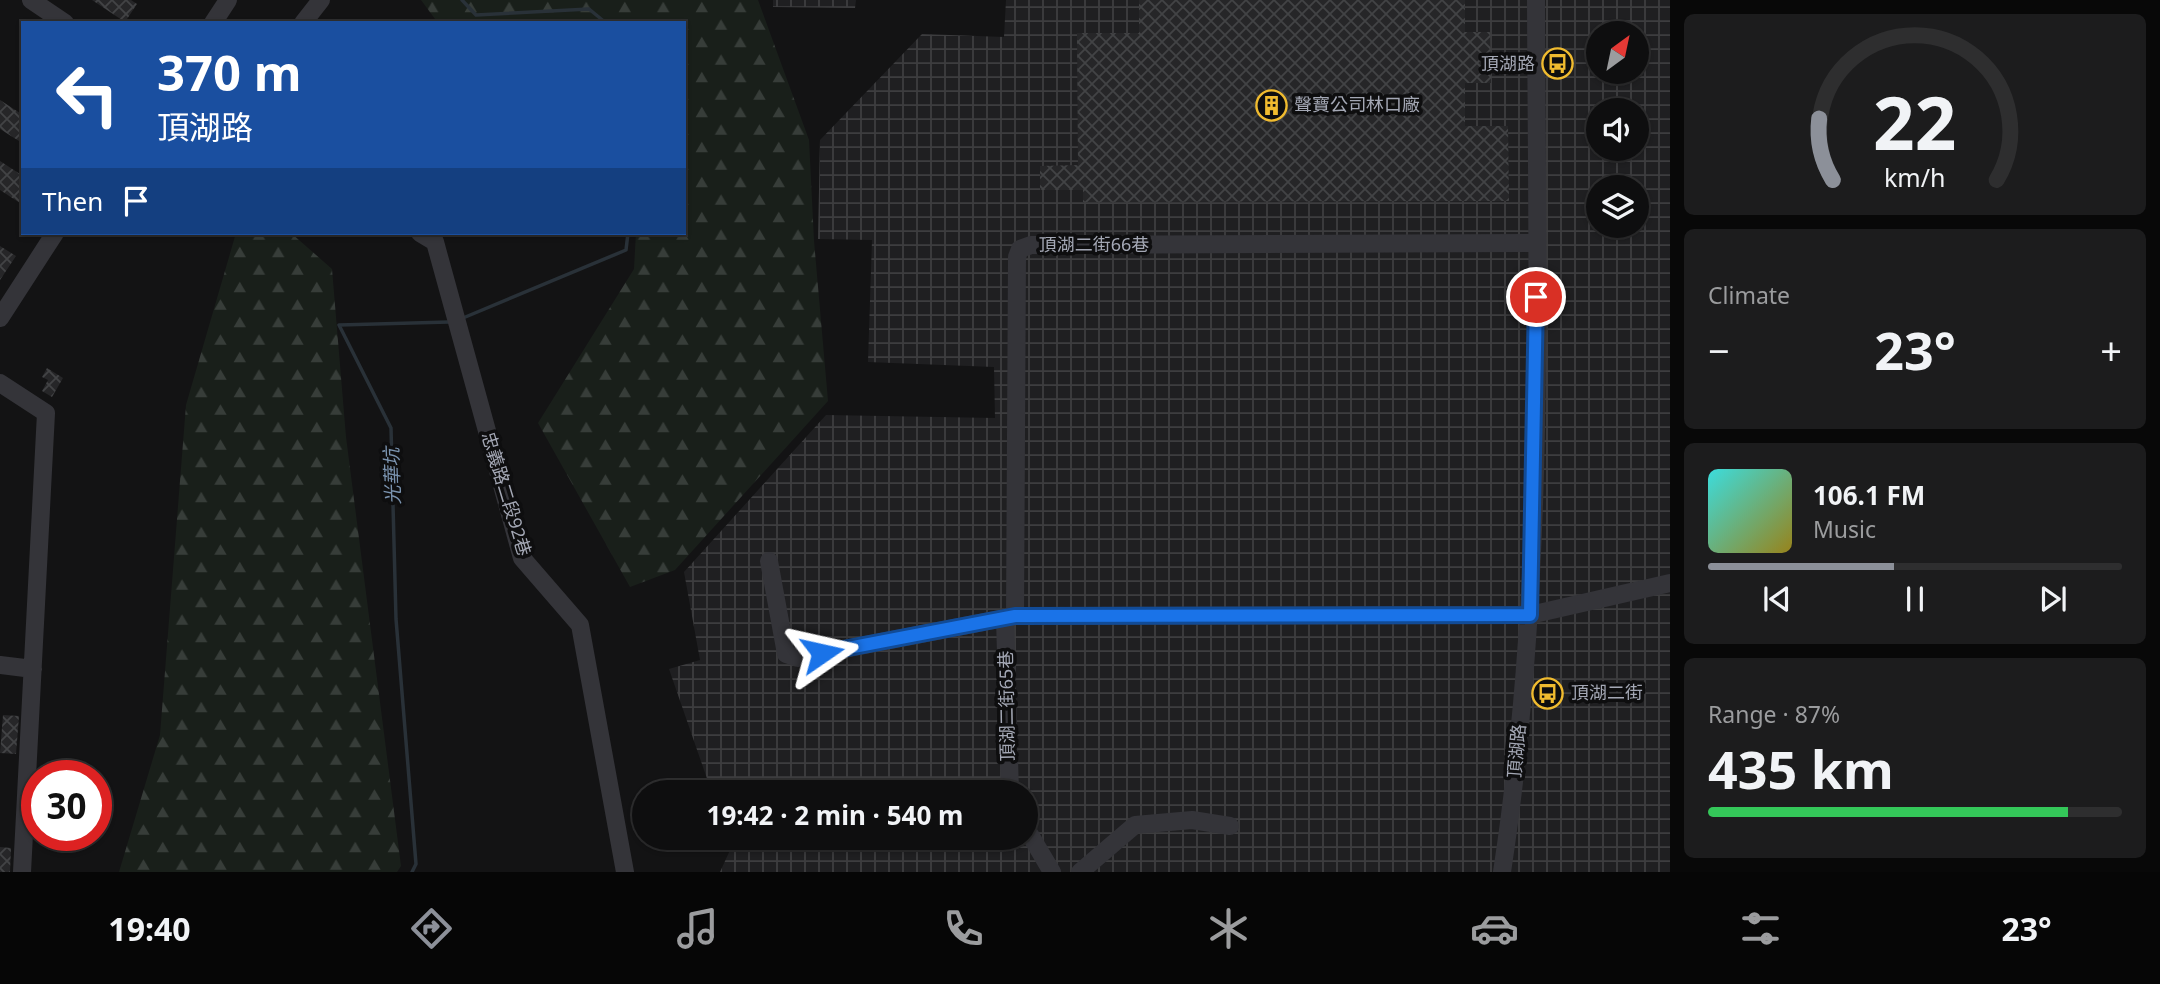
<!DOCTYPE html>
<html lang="en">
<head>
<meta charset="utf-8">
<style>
  body { margin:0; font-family:"Noto Sans","Noto Sans TC",sans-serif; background:#1c1c1d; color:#f1f3f6; height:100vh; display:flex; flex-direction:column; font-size:26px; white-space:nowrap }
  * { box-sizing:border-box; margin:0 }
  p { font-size:23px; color:#9b9c9e }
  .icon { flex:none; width:38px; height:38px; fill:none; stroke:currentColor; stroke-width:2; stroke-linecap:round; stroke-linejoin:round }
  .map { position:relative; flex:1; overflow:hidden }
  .side { display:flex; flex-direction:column; gap:14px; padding:14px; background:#080808; width:490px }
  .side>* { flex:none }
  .top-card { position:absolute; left:21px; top:21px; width:665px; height:214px; border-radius:0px; box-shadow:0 2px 5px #0004,0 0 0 2px #2e2e2f; background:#1a4fa0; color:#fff; overflow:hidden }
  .needle { width:46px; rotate:33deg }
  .tools { position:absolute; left:1586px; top:21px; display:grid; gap:14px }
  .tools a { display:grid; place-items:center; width:63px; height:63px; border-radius:50%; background:#0e0e0f; box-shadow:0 2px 5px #0004,0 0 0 2px #2e2e2f; font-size:35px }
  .speed { position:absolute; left:21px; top:760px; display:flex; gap:14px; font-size:35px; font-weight:700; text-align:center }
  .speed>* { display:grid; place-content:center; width:91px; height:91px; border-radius:50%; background:#0e0e0f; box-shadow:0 2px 5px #0004,0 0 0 2px #2e2e2f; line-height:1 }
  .speed .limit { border:10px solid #d22; background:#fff; color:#111 }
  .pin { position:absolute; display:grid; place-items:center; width:60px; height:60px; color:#fff; margin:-30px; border:4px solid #fff; border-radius:50%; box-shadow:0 2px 7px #0007 }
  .me { position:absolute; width:77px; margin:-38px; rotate:79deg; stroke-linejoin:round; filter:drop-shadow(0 0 5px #0008) }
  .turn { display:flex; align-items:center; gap:24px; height:147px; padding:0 21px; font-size:32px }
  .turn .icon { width:91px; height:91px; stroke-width:2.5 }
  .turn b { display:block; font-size:49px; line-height:60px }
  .then { display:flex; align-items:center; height:66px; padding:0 21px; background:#0003; gap:14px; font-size:26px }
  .big { font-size:52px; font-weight:700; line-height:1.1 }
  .side .widget { flex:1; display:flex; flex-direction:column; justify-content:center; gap:10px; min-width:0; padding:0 24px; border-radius:10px; background:#1c1c1d }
  .side .dial { align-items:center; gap:0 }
  .dial svg { height:182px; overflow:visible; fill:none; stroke:#2e2e2f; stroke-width:7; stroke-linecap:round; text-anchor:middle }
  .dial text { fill:#f1f3f6; stroke:none }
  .song { display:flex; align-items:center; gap:21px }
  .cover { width:84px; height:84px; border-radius:10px; background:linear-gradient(135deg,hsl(180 70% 55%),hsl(50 70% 35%)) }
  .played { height:7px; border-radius:4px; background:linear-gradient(90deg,#8c9099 45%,#2e2e2f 45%) }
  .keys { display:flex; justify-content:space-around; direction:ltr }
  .heat { display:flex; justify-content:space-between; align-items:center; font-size:38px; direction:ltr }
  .charge { height:10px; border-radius:5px; background:linear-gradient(90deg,#34c759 87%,#2e2e2f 0) }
  .trip { position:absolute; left:632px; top:780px; width:406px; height:70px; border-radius:35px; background:#0e0e0f; box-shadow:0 2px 5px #0004,0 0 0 2px #2e2e2f; font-weight:700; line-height:70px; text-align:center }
  .dock { display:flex; height:112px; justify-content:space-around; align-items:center; background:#060606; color:#9b9c9e }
  .dock .icon { width:49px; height:49px }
  .dock .active { color:#8c9099 }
  .dock b { font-size:32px; color:#f1f3f6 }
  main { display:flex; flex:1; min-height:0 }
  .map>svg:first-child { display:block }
  .industrial { fill:url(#industrial-grid); fill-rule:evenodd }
  .forest { fill:url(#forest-firs) }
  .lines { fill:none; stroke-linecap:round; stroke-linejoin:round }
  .stream { stroke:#293138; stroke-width:3.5 }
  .building { fill:url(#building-cross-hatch) }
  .minor { stroke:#343439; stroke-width:18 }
  .route-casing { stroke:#114b97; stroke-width:18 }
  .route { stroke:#1a73e8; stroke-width:12 }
  .labels { text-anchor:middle; stroke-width:7; stroke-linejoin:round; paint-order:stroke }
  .poi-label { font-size:18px; fill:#a4a8b5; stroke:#0e0e0f; text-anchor:start }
  .street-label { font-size:18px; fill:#a4a8b5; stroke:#0e0e0f }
  .water-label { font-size:19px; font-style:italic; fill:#7b94b0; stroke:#0e0e0f }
</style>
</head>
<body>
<main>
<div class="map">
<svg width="1670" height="872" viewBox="0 0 1670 872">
  <defs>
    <pattern id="industrial-grid" width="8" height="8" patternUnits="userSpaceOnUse" patternTransform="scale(1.75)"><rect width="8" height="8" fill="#1f1f21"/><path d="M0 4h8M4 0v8" fill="none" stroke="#3d3d3f"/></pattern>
    <pattern id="forest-firs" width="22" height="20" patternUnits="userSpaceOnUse" patternTransform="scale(1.75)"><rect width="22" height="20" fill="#191f1a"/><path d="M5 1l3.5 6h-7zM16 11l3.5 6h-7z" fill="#373d39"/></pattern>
    <pattern id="building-cross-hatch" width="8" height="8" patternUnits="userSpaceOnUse" patternTransform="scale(1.75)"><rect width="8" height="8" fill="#262628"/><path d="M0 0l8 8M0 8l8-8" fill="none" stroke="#424345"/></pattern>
  </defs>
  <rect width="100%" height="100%" fill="#131314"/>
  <path class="industrial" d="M773,0H856L855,8L773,7Z
    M1006,0H1670V872H720L731,848L727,838H1026V793H712L669,669L700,660L684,572L826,415L995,418L994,367L868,362L872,240L818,239L820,140L922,34L1004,37ZM1598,33H1636V72H1598ZM1598,110H1636V149H1598ZM1598,187H1636V226H1598Z"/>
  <path class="forest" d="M421,0H758L809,140L814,241L828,401L675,570L630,587L538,423L634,269L636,233H684V23H438Z
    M236,233H291L332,269L346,437L401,866L397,872H119L160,735L186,405Z"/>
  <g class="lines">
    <path class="stream" d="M462,0L476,15L589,9L606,23
      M463,318L626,250L628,233
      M412,872L416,864L396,619L391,428L339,325L449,322"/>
  </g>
  <path class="building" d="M92,0H131L137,4L125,22Z
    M1139,0H1465V32H1490L1491,83H1465V126H1508L1509,201L1083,202V190H1040V166L1078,165L1077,33H1139Z
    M0,100L23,115V135L19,141L0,129Z
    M0,161L23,176V205L0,190Z
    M0,246L16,256L0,280Z
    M47,368L63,378L52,397L42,391L48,380L42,377Z
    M3,715L19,716L16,754L0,753Z
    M0,847L11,848L10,872H0Z"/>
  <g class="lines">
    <path class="minor" d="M31,0L65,23
      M213,23L228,0
      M303,23L321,0
      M420,233L435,242L522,558L580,625L625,872
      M0,318L55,233
      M0,383L46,413L22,872
      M769,561L786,654L798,658L1015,616L1530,615L1670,583
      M1015,616L1017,257L1020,249L1031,245L1537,243
      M1005,619L1010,793
      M0,665L33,669
      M1026,828L1052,872
      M1080,872L1135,825L1192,820L1230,826
      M1502,872C1546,584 1537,290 1536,0"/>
  </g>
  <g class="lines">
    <defs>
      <path id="route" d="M822,653L1015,616L1530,615L1536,297"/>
    </defs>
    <use href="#route" class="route-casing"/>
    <use href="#route" class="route"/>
  </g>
  <defs>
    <symbol id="bus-ring" viewBox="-11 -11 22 22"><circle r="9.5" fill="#0e0e0f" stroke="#f0bb2f" stroke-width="1.5"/><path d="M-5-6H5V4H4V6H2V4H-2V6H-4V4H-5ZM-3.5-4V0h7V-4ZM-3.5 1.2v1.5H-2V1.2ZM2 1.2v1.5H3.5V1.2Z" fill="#f0bb2f"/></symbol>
    <symbol id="building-ring" viewBox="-11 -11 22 22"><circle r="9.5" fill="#0e0e0f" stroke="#f0bb2f" stroke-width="1.5"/><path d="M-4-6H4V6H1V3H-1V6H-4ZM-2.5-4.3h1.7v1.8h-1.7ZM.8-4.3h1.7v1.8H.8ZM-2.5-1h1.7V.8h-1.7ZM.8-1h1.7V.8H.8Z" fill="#f0bb2f"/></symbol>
  </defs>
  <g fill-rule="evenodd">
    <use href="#bus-ring" x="1540" y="46" width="35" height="35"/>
    <use href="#building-ring" x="1254" y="88" width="35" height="35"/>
    <use href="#bus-ring" x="1530" y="676" width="35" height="35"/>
  </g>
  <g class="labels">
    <g class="poi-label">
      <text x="1535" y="70" text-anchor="end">頂湖路</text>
      <text x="1294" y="111">聲寶公司林口廠</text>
      <text x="1571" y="699">頂湖二街</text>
    </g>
    <g class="street-label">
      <text x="1094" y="251">頂湖二街66巷</text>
      <text transform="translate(506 494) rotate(73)" y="6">忠義路二段92巷</text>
      <text transform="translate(1007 706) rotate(-91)" y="6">頂湖二街65巷</text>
      <text transform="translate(1517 751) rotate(-85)" y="6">頂湖路</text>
    </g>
    <g class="water-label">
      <text transform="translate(392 476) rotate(-92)" y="7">光華坑</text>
    </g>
  </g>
</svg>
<div class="tools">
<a><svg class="needle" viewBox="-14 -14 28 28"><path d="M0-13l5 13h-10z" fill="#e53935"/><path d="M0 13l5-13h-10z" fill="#9b9c9e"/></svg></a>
<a><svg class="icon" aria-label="sound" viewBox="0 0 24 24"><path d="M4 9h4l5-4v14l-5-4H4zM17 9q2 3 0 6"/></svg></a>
<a><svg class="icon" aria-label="layers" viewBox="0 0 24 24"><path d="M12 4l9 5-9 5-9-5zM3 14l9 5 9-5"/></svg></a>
</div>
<div class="speed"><div class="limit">30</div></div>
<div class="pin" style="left:1536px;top:297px;background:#d93025"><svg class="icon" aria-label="arrive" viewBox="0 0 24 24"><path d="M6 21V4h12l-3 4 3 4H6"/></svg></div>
<svg class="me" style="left:822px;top:653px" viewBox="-20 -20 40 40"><path d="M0-17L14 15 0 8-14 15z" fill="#1a73e8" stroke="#fff" stroke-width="4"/></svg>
<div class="trip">19:42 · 2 min · 540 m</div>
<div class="top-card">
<div class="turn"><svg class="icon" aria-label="left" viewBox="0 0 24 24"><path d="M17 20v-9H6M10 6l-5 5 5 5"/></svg><div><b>370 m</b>頂湖路</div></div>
<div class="then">Then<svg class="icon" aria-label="arrive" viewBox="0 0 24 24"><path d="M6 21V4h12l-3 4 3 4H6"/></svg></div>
</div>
</div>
<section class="side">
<div class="widget dial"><svg viewBox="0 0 100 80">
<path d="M14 69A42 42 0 1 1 86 69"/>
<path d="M14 69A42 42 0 0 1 8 42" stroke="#8c9099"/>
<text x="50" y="56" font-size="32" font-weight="700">22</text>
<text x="50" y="72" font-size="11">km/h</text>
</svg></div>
<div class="widget"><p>Climate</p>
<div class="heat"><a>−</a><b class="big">23°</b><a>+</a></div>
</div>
<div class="widget">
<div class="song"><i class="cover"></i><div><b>106.1 FM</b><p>Music</p></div></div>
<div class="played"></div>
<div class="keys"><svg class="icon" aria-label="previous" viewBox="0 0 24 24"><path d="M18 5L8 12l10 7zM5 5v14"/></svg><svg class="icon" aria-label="pause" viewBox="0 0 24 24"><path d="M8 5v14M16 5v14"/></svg><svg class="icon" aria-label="next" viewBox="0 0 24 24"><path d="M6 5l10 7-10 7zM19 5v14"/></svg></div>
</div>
<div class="widget"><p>Range · 87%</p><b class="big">435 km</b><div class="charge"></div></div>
</section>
</main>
<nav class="dock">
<b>19:40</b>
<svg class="icon active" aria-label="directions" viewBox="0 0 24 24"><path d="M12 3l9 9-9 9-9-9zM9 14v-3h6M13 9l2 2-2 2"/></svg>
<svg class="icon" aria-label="music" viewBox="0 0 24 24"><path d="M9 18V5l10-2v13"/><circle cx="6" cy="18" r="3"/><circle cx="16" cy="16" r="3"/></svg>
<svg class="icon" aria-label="phone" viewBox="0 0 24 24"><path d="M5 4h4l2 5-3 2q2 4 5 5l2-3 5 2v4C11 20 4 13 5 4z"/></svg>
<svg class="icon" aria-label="climate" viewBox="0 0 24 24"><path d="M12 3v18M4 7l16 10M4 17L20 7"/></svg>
<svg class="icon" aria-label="car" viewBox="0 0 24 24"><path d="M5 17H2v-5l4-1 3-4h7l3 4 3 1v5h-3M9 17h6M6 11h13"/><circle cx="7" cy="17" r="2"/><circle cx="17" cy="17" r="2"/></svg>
<svg class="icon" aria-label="filters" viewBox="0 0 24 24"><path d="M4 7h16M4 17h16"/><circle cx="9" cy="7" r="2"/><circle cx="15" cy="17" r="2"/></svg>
<b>23°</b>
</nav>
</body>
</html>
